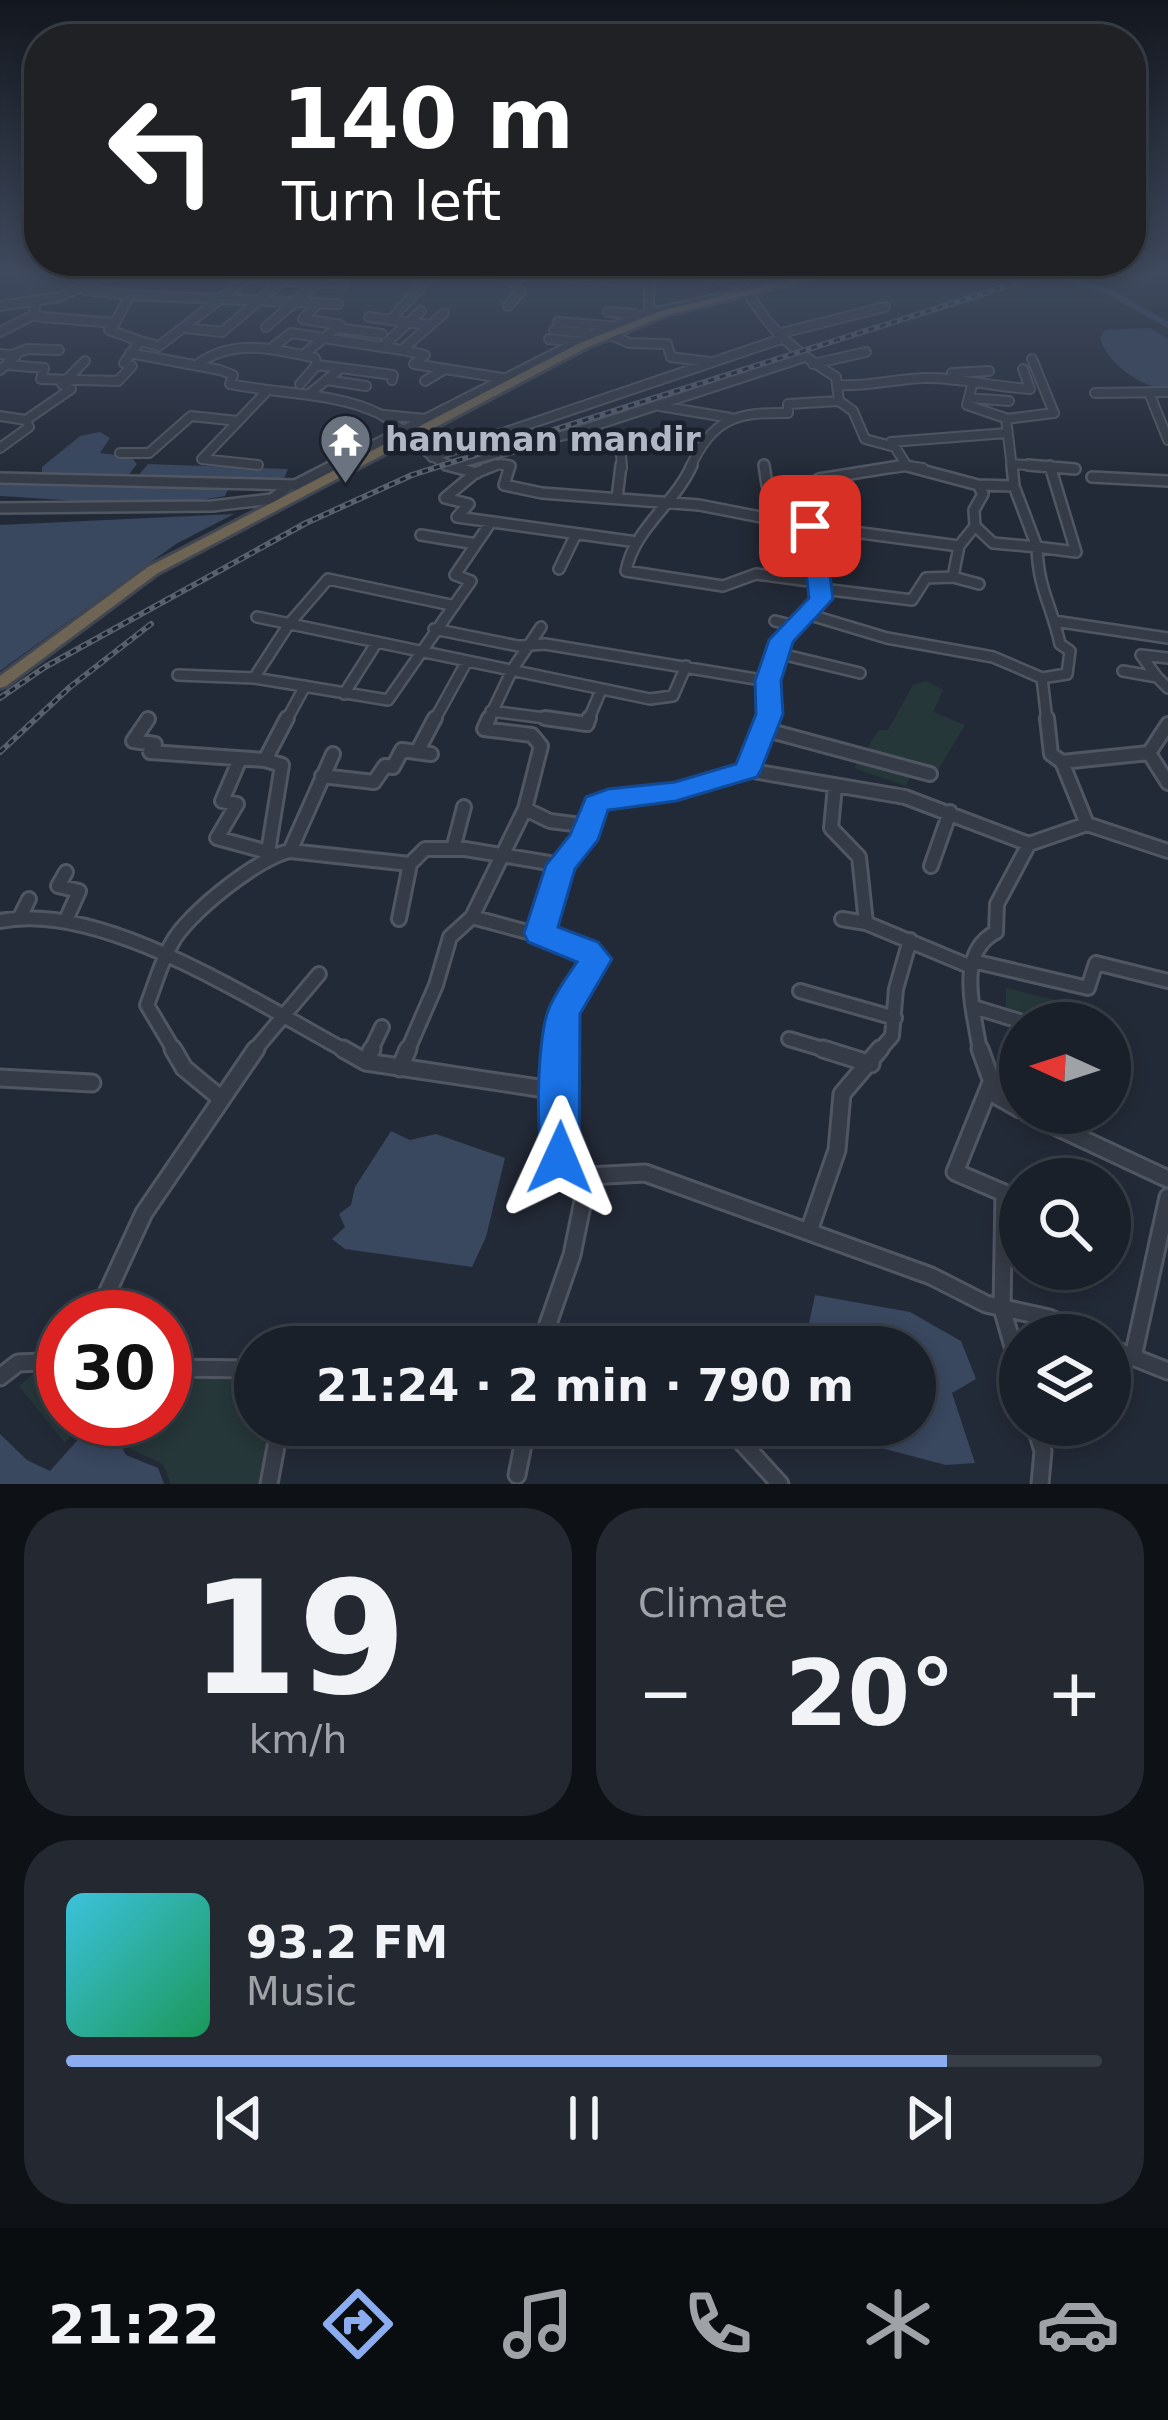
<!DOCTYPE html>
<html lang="en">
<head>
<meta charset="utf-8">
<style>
  body { margin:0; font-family:"DejaVu Sans",sans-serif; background:#232831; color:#f1f3f6; height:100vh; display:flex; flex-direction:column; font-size:45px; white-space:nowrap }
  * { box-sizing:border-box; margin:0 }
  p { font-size:39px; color:#9fa3a8 }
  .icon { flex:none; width:66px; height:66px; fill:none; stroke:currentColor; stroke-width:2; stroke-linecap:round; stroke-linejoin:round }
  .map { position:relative; height:1484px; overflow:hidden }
  .details { display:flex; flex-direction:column; gap:24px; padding:24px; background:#0e1217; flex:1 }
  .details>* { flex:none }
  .guide { position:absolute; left:24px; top:24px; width:1122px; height:252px; border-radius:48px; box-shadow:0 6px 18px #0003,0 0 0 3px #383e46; background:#202124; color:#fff; overflow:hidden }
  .needle { width:78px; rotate:273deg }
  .fabs { position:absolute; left:999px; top:1002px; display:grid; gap:24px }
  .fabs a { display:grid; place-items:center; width:132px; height:132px; border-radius:50%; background:#1a2029; box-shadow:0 6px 18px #0003,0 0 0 3px #383e46; font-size:60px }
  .speed { position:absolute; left:36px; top:1290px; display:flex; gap:24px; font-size:60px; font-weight:700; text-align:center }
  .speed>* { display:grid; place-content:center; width:156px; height:156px; border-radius:50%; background:#1a2029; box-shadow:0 6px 18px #0003,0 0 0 3px #383e46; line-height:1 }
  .speed .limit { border:18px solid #d22; background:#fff; color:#111 }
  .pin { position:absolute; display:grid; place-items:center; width:102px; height:102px; color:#fff; margin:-51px; border-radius:24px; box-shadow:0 6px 18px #0006 }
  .me { position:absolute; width:132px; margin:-66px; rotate:1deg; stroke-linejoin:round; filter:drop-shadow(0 0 9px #0008) }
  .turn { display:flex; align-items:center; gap:42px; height:252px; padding:0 60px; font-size:54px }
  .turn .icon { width:156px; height:156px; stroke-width:2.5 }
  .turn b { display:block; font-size:84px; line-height:102px }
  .big { font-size:90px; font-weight:700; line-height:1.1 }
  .details .widget { flex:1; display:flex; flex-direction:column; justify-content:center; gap:18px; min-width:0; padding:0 42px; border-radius:48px; background:#232831 }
  .details .dial { align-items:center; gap:0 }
  .dial b { font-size:156px; line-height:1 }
  .song { display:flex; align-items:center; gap:36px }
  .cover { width:144px; height:144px; border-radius:18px; background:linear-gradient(135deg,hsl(190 70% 55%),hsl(150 70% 35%)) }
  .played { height:12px; border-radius:6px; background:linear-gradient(90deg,#8bacee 85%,#383e46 85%) }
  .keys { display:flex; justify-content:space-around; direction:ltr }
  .heat { display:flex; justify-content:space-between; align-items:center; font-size:66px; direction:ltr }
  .details .tiles { flex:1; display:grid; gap:24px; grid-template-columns:1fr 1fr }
  .widget:last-child { grid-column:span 2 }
  .trip { position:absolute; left:234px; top:1326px; width:702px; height:120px; border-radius:60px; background:#1a2029; box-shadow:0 6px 18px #0003,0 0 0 3px #383e46; font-weight:700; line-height:120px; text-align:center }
  .tabs { display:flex; height:192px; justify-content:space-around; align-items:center; background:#0a0d10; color:#9fa3a8 }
  .tabs .icon { width:84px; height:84px }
  .tabs .current { color:#8bacee }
  .tabs b { font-size:54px; color:#f1f3f6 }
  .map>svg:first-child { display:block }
  .green { fill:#263739 }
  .water { fill:#39475f }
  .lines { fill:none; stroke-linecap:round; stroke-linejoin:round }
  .canal { stroke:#39475f; stroke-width:6 }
  .minor-far3-casing { stroke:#515762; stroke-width:12 }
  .minor-far2-casing { stroke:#515762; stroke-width:14 }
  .minor-far1-casing { stroke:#515762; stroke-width:18 }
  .minor-casing { stroke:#515762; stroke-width:21 }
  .highway-casing { stroke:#414752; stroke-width:6 }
  .minor-far3 { stroke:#363c47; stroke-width:8 }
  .minor-far2 { stroke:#363c47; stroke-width:9 }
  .minor-far1 { stroke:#363c47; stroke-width:12 }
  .minor { stroke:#363c47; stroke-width:15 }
  .highway { fill:#6d6454; fill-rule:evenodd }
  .rail-casing { stroke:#58606e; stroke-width:6 }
  .rail { stroke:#1b212c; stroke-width:3; stroke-dasharray:6; stroke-linecap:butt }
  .route { fill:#1a73e8; stroke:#114b97; stroke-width:3 }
  .labels { text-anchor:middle; stroke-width:9; stroke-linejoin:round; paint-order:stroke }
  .far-poi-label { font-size:33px; font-weight:bold; fill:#b1b7c4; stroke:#1b212c; text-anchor:start }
</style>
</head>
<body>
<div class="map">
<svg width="1168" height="1484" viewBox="0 0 1168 1484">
  <rect width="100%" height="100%" fill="#232a37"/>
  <path class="green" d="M925,681L943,690L933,712L965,725L935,775L914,768L906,786L854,768L879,730H888L913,685Z
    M1006,988L1062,1002V1023L1006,1015Z
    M255,1372V1425H292L273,1484H171L163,1464L130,1449L134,1440L101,1424L77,1428L65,1443L19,1386L33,1374L63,1373V1419H165V1377Z"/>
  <path class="water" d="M1150,328L1168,339V390C1141,387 1107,364 1100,338L1105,330Z
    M100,432L110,438L100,453L131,457L137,464L127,477L42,473V467L80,436Z
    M148,464L288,469L282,483L137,477Z
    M0,479H25L228,489L225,496C152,510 74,500 0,496Z
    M234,514L176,544L0,671V525Z
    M391,1131L410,1140L436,1134L505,1158L486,1237L472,1267L345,1249L332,1239L345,1227L339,1214L351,1205L355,1187Z
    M815,1295L910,1312L961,1341L976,1379L952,1393L975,1463L946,1465L797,1426L915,1425V1347H804Z
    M0,1434L27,1460L50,1471L83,1434L117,1438L126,1455L158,1468L164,1484H0Z"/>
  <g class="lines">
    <path class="canal" d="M1066,280L1108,291L1168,325"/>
    <defs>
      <path id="minor-far3" d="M433,273H483
        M699,273L743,285
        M735,273C767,326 783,344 836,377L839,401L853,411L865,439L895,447L907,466L892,468
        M482,274L649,282
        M736,275L781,273
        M232,277L344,284
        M506,277L521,291L508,306
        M85,290L130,295
        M0,306L59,297L113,273
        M608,312L634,314
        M654,312L649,307V282L656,273
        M369,317L429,325
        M390,320L434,273
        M558,322L608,326
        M115,323L130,295L338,304
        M266,327L328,273
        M185,328L222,332L283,280
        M337,328L382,334
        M554,330L584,333L587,327
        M0,332L34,315
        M778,334L885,307
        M613,336L629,343L667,344L671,357L709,362
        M549,339L574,341
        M140,341L159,346L254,273
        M274,346L291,333L402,350L444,313
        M382,347L421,311
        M402,350L425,355L414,364L502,378
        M130,353L220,370L233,375L230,384C277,394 336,392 380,414C409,429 425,460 458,468
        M0,354L16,356L0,370
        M14,354L27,349L59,350
        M303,355L340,325L303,319L318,303
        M198,364C234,338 275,349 315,358L317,365L341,368L308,395
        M813,364L866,352
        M8,365L44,368L41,379L118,381L132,366L124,363L140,341L109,330L115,323L42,317L34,315L35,306
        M341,368L393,375L392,380
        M953,378L952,373L989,371
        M326,380L366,386
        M425,381L445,369
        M300,384L317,365
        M837,385C868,387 894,379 924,378C959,377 994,387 1030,389L1023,369
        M972,385L967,405L1008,419
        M1095,393L1168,392
        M1150,395L1168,440
        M969,398L1009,401
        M660,406L731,418
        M384,415L426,419
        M0,416L26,420
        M569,435L620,441
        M891,442L1007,433
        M0,448L29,427L26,420L71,389L62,384L85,361
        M120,453H149L191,416L238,421
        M432,457L781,339
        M1013,464L1065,468
        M258,465L202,459L266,392
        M453,465L572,433L802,358
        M907,466L923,468
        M328,468L587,337L643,315L718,298
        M485,468L501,464L509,468
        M622,468L620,441L699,448
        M690,468C712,418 737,412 788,413V404L839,401
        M1012,468L1006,419L1054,413L1032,359"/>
      <path id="minor-far2" d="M446,465L477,473
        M495,465L475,473L445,498L469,504L457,517L637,542
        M505,465L510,466L504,485L542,493L699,505L791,523L805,489L819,479L906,465
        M692,465C675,504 634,528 626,571L723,586L756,574L816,582
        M764,465L767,485L805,489
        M1012,465L1014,486L1037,547L1076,552L1050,466
        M1028,465L1075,469
        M1092,477L1168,481
        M0,478L296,485
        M295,485L334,465
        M978,485L1014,486
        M617,498L621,465
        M0,508L212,506L272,499L287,487
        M794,524L959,546
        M975,526L993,543L1037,547C1038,589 1052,606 1060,644L1070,651L1067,674L1042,678L1047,721
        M421,535L476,544
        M559,569L575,536
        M953,577L979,584
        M823,589L912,600L926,578L953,577L959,546L975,526L974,510L983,494L978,485L907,466
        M807,614L887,638L993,657L1042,678
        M257,617L650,699L673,696L686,666
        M775,621L795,626
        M1054,621L1168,638
        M434,629L518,646L545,644L768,681
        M777,653L860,673
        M1123,671L1157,677L1168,688
        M178,675L254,678L388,700L471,581L455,575L489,525
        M1157,677L1141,655L1168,658
        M254,678L289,624L328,579L451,605
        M344,694L377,642
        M491,711L568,721
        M286,721L305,686
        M434,721L467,661
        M488,721L512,670L541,627
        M588,721L601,690
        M767,721C775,696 767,669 780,643C790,622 818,613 823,589L816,582V552L791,523"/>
      <path id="minor-far1" d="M545,718L587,724L589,718
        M1047,718L1051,754L1062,762
        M148,719L133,741L155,744L150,752L265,760
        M1168,724L1149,753L1168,783
        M763,729L930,774
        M417,752L435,718
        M240,759L222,801L237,804L217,838L268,852
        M747,770L905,797L1029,844L1087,824L1062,762L1149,753
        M322,776L374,782L385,766L393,767L402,750L431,754
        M835,786L831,828L859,857L866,923
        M525,809L550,821L589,826
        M1087,824L1168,851
        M453,849L464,807
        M290,851L333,754
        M273,854L268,852L282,765L265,760L287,718
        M931,866L950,812
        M66,872L58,886L79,891L66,920
        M20,917L29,899
        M472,917L568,943L596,960L563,1013L562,1052
        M399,919L410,864
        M842,919L866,923L969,966L977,962L1088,988L1096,963L1168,981
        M0,921C103,900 258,1004 348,1052
        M540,933L561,865
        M800,991L895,1018
        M977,1008L1026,1023
        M789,1039L833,1052
        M175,1052L147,1005C155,985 161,962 172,943C186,915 260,856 290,851L410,864L425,849H465L561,865L583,840L596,804L676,792L747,770L768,718
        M253,1052L319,974
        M370,1052L382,1027
        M407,1052L436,985L450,937L472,917L525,809L541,746L532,735L484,729L489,718
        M878,1052L892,1036L896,989L910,940
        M980,1052C975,1013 954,954 996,932L997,904L1029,844"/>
      <path id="minor" d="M173,1049L184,1068L219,1097
        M343,1049L366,1062L558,1091
        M562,1049L560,1158L588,1176L645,1173L931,1276L986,1304L1049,1318L1084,1335
        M823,1049L871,1064
        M980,1049L997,1096L1020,1109
        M366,1062L372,1049
        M400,1068L408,1049
        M0,1078L92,1083
        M990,1085L955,1172L1004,1193L1002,1308L1020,1371
        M1027,1113L1168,1179
        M809,1231L837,1150L842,1094L880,1049
        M96,1317L144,1213L256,1049
        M488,1347H515
        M540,1347L572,1255L588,1176
        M1110,1348L1168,1371
        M1133,1357L1168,1197
        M165,1368L255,1369
        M0,1377L18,1363L63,1361
        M726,1425L780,1484
        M1035,1425L1043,1451L1040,1484
        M517,1475L527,1425
        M269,1484L280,1425"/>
      <path id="highway" d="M819,273H836L667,315L588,347L158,573L6,686L0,688V676L148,567L580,343L660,311Z"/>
    </defs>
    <use href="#minor-far3" class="minor-far3-casing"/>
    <use href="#minor-far2" class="minor-far2-casing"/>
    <use href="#minor-far1" class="minor-far1-casing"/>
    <use href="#minor" class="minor-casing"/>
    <use href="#highway" class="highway-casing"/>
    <use href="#minor-far3" class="minor-far3"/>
    <use href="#minor-far2" class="minor-far2"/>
    <use href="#minor-far1" class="minor-far1"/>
    <use href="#minor" class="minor"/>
    <use href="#highway" class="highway"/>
    <defs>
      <path id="rail" d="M0,698L45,667L306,523L412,475L1048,273
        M0,752L70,687L151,624"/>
    </defs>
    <use href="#rail" class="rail-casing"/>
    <use href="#rail" class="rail"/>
  </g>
  <linearGradient id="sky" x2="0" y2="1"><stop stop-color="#13171e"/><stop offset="0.57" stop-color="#3f4a5e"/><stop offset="1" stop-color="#3f4a5e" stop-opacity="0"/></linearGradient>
  <rect width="1168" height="481" fill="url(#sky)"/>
  <path class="route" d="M791,516L821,526L811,533L827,552L833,599L793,642L781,681L783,714L761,770L757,777L676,801L608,810L598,840L575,869L558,927L598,942L612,959L580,1014L579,1158L573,1170L560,1175L547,1170C534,1142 537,1041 548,1011C554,994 567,977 577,962L528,942L524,933L546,865L570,835L586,797L608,789L675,782L736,764L756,714L755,681L769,640L809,598L804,553L780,523Z"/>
  <defs>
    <symbol id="temple-pin" viewBox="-11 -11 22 30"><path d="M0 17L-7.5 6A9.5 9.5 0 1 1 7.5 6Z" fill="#6b7280" stroke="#1b212c"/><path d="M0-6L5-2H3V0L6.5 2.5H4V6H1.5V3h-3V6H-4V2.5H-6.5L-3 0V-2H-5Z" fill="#fff"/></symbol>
  </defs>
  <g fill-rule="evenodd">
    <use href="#temple-pin" x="316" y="410" width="59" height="81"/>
  </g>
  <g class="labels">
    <g class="far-poi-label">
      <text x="385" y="451">hanuman mandir</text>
    </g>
  </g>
</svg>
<div class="fabs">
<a><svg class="needle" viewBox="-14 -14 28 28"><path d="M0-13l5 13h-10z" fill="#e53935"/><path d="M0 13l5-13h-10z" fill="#9fa3a8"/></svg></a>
<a><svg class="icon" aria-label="search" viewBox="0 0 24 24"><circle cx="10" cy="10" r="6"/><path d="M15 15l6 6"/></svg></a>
<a><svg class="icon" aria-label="layers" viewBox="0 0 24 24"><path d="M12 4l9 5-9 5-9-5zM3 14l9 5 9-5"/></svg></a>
</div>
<div class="speed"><div class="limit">30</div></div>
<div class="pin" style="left:810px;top:526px;background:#d93025"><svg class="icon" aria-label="arrive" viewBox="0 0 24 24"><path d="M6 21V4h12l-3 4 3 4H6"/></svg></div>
<svg class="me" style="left:560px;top:1158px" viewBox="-20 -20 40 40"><path d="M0-17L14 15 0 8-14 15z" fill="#1a73e8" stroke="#fff" stroke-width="4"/></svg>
<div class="trip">21:24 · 2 min · 790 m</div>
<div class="guide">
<div class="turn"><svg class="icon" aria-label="left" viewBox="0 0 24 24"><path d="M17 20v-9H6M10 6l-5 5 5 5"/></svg><div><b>140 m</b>Turn left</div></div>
</div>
</div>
<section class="details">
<div class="tiles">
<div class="widget dial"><b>19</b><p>km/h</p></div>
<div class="widget"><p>Climate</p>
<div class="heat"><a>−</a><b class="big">20°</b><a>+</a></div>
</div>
<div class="widget">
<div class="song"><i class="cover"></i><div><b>93.2 FM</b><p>Music</p></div></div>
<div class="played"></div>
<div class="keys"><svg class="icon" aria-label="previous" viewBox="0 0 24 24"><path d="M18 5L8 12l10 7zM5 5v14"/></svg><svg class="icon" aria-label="pause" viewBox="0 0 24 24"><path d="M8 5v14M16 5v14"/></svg><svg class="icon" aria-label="next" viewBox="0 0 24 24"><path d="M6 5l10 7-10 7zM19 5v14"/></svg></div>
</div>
</div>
</section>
<nav class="tabs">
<b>21:22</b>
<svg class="icon current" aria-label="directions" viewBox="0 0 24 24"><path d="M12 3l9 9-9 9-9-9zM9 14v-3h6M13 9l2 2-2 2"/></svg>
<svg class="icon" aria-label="music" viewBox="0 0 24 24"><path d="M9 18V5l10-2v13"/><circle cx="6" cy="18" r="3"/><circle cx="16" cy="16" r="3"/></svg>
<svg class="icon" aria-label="phone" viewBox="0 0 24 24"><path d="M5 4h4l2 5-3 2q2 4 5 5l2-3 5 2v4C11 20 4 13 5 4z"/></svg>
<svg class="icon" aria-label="climate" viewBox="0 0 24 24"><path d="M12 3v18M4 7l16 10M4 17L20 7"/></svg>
<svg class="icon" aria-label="car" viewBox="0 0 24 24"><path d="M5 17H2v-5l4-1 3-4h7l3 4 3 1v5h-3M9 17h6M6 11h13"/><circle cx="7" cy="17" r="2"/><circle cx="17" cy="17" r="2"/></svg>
</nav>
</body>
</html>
